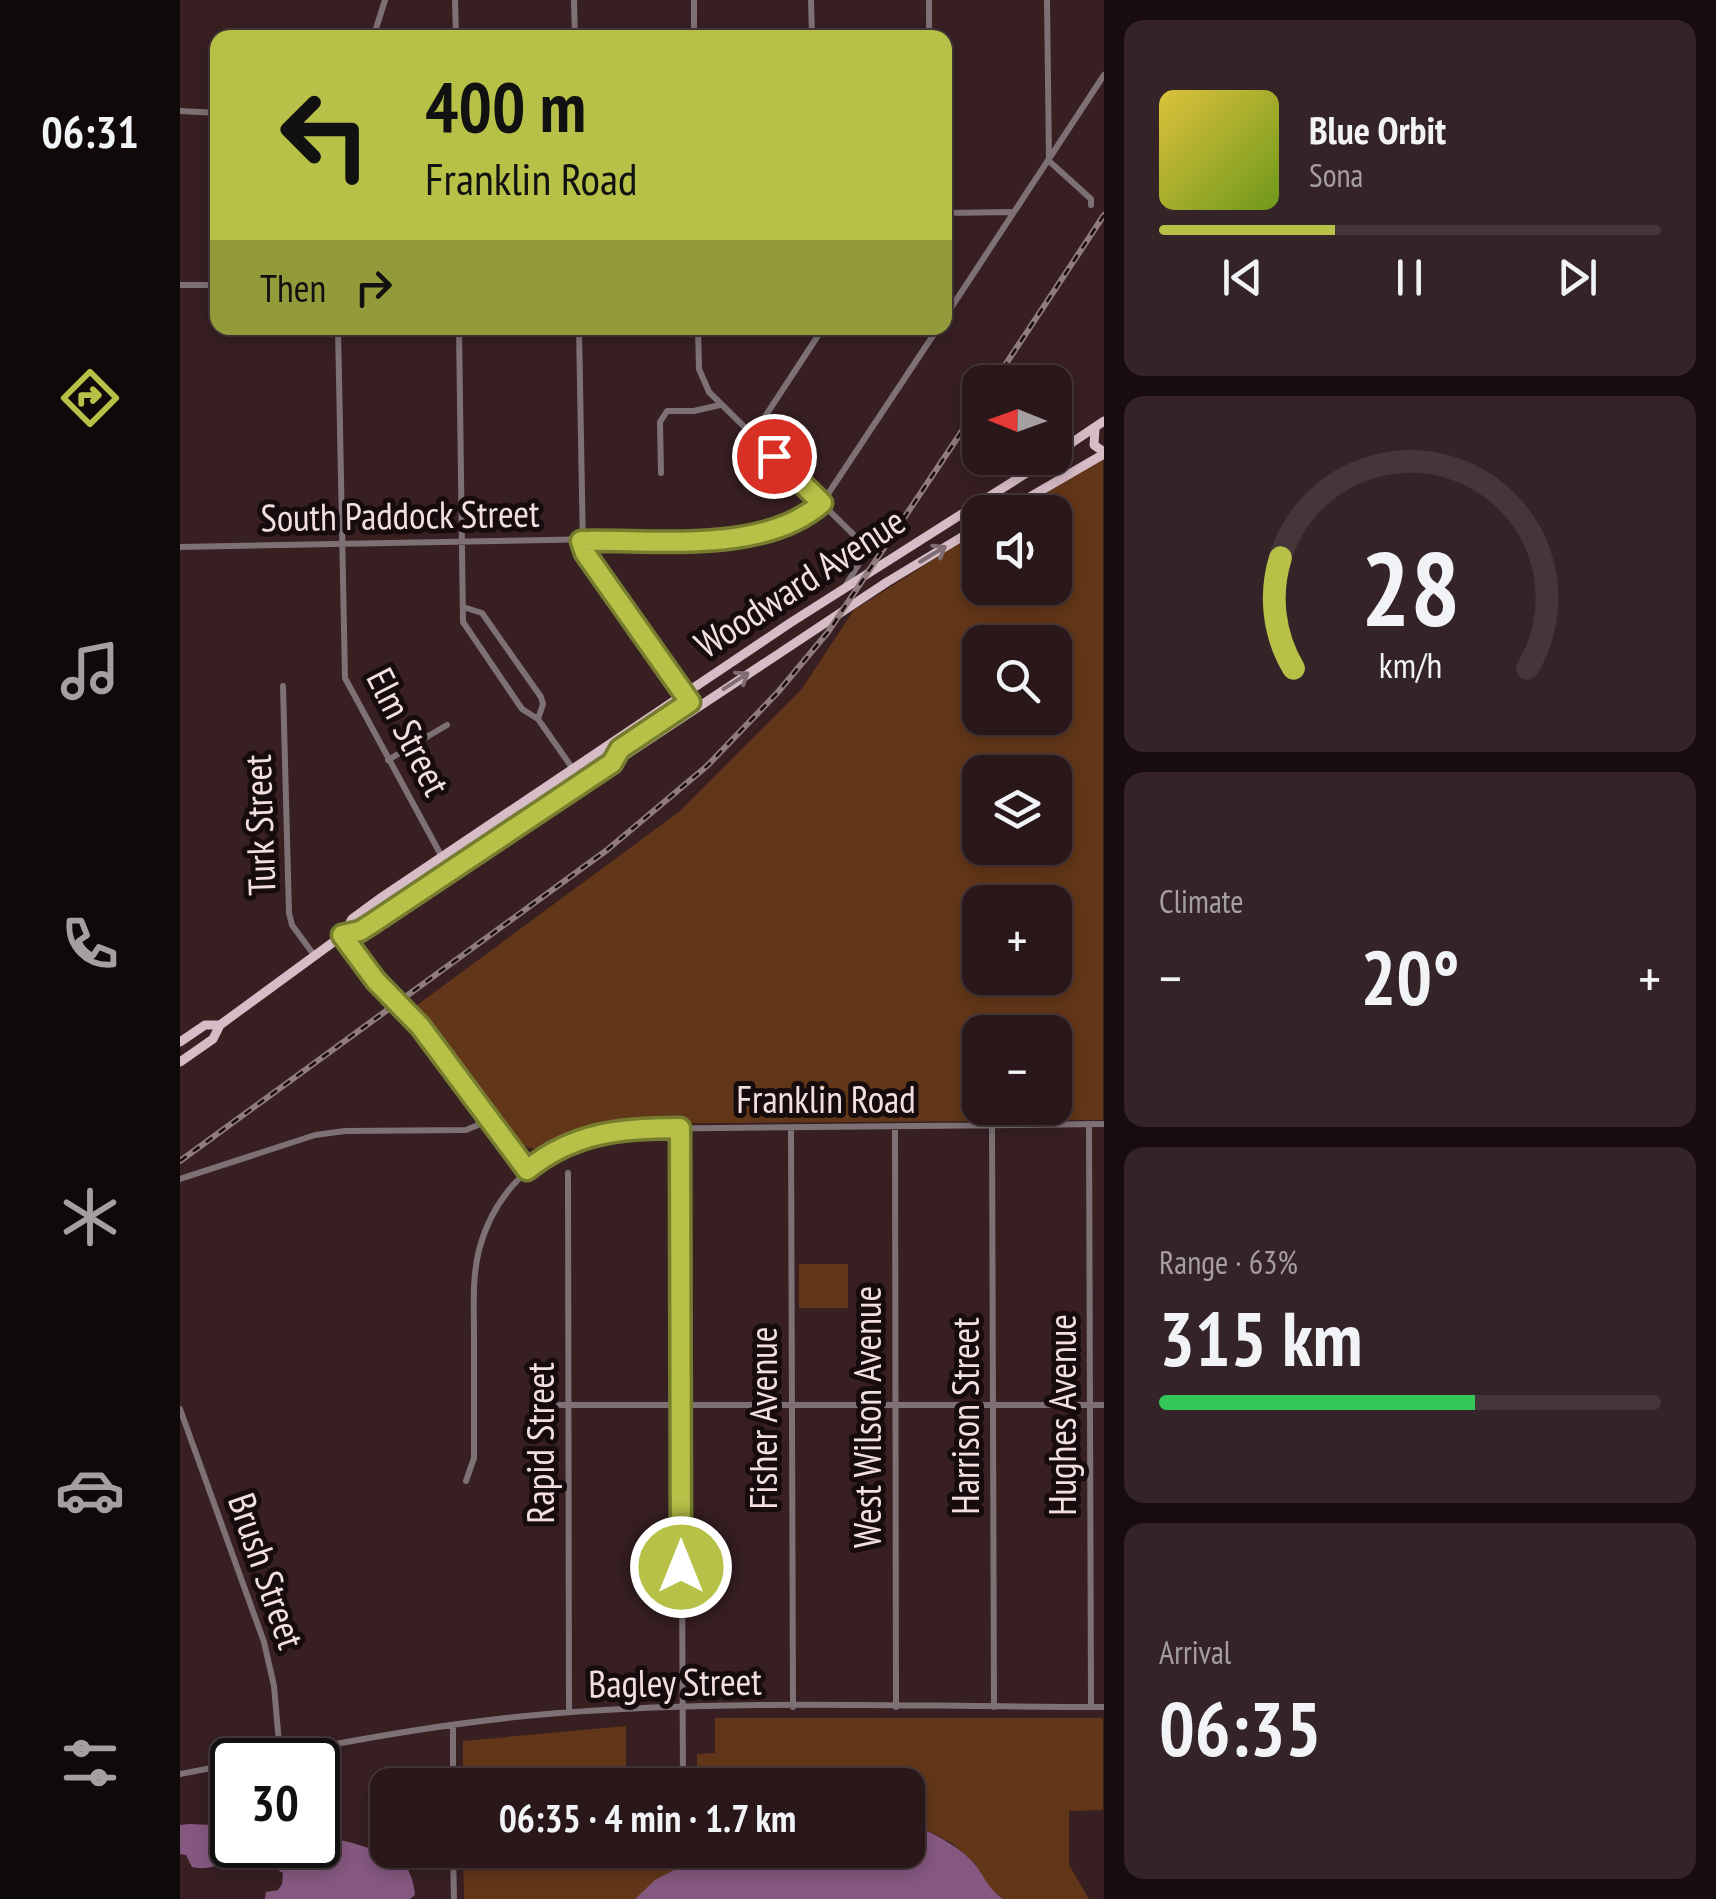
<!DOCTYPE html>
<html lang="en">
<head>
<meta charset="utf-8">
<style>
  body { margin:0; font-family:"PT Sans Narrow",sans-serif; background:#352427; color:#f1f3f6; height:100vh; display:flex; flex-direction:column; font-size:38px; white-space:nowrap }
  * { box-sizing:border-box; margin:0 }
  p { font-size:32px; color:#a59fa2 }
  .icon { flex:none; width:55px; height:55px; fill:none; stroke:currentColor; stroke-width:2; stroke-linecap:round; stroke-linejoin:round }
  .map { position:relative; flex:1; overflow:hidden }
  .side { display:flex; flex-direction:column; gap:20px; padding:20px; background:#170d0e; width:612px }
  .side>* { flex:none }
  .guide { position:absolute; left:30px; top:30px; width:742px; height:305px; border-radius:20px; box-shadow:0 5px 15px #0003,0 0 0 2px #453639; background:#b7c148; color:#111; overflow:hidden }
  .needle { width:65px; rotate:271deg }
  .buttons { position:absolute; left:782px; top:365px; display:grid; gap:20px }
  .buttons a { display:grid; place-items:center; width:110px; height:110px; border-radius:20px; background:#29171a; box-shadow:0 5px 15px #0003,0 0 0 2px #453639; font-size:50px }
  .speed { position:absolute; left:30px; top:1738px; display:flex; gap:20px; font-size:50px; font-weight:700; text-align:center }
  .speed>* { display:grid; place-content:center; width:130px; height:130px; border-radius:50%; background:#29171a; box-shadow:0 5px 15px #0003,0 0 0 2px #453639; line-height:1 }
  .speed .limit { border:5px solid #111; border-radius:15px; background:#fff; color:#111 }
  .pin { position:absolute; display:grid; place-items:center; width:85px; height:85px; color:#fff; margin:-42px; border:5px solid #fff; border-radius:50%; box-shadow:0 2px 10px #0007 }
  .me { position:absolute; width:110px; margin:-55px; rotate:0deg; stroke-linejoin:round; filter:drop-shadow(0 0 8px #0008) }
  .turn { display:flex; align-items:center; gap:35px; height:210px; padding:0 50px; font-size:45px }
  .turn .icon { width:130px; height:130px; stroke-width:2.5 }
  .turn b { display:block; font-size:70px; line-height:85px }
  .then { display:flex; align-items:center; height:95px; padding:0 50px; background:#0003; gap:20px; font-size:38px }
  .big { font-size:75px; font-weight:700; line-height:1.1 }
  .side .widget { flex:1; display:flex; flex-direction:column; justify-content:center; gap:15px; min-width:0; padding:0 35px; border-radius:20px; background:#352427 }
  .side .dial { align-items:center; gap:0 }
  .dial svg { height:260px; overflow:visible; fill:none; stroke:#453639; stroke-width:7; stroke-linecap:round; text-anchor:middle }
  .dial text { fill:#f1f3f6; stroke:none }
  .song { display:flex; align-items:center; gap:30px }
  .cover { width:120px; height:120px; border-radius:15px; background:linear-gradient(135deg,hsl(50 70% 55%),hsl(80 70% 35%)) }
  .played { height:10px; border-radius:5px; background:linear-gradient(90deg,#b7c148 35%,#453639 35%) }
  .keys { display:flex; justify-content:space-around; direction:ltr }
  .heat { display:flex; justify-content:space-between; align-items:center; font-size:55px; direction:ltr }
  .charge { height:15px; border-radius:8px; background:linear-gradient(90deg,#34c759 63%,#453639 0) }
  .trip { position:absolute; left:190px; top:1768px; width:555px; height:100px; border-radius:20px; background:#29171a; box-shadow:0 5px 15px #0003,0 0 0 2px #453639; font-weight:700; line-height:100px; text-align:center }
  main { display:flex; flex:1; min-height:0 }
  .tab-bar { display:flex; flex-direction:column; width:180px; justify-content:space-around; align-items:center; background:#10090a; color:#a59fa2 }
  .tab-bar .icon { width:70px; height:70px }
  .tab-bar .selected { color:#b7c148 }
  .tab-bar b { font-size:45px; color:#f1f3f6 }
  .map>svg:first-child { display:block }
  .green { fill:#623618; fill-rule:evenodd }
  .water { fill:#85587f }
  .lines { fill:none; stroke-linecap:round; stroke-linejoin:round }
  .minor { stroke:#7d7176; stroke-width:6 }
  .primary { stroke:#d6bcc6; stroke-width:9 }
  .rail-casing { stroke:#907b7d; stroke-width:6 }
  .rail { stroke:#170c0d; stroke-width:2.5; stroke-dasharray:8; stroke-linecap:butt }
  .oneway { stroke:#806d73 }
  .route-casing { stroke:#777d2f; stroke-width:25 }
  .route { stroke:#b7c148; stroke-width:18 }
  .labels { text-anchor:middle; stroke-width:10; stroke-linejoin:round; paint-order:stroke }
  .street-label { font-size:38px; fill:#f1dfe1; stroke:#170c0d }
</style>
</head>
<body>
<main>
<nav class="tab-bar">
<b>06:31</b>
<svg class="icon selected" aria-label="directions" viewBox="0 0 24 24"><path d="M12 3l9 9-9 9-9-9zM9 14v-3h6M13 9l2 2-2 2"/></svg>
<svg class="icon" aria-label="music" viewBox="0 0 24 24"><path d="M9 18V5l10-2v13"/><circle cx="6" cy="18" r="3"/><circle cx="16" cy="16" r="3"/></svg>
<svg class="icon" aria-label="phone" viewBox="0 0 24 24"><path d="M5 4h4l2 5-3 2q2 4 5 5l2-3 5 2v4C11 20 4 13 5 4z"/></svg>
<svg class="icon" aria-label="climate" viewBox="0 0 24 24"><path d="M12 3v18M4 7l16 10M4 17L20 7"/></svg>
<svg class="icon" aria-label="car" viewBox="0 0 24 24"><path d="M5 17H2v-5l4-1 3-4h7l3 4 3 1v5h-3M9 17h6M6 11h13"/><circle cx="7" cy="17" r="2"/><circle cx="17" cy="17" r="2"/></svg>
<svg class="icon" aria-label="filters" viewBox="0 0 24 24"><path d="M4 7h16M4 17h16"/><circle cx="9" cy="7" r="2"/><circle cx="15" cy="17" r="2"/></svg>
</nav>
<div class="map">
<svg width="924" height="1899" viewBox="0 0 924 1899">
  <rect width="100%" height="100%" fill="#371f22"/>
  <path class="green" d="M923,450V1120L437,1124L395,1132L357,1150L340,1145L233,1008L500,811L621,690L674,610L800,530V588H875V512H828ZM800,642H875V718H800ZM800,772H875V848H800ZM800,902H875V978H800ZM800,1032H875V1108H800Z
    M619,1264H668V1308H619Z
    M535,1718H923V1810L889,1811V1865L909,1899H823L807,1885L795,1864L772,1843L728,1821V1785H517V1754L535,1753Z
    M446,1726V1785H283V1741Z
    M283,1850H532L513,1857L455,1899H284Z"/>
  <path class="water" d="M728,1821C752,1834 779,1844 797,1867C806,1880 809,1889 823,1899H455L475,1880L532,1850H728Z
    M9,1824L34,1825L52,1831V1845H138V1835C155,1838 213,1852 224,1864C231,1872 234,1885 235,1895L230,1899H85L86,1892L98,1890L102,1884L103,1873C96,1869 81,1858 75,1857C53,1853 38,1873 12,1867L6,1855L0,1854V1825Z"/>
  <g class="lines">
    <path class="minor" d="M275,0L276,38
      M394,0L395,38
      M514,0V38
      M631,0L632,38
      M749,0V38
      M867,0L869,161L911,199V205
      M193,38L205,0
      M0,111L38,113
      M765,213L832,212
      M0,285H38
      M765,317L924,75
      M158,328L165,678L262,857
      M279,328L283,622L342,709L358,719L393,769
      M399,328L403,549L502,695
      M518,328L519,369L529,392L685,546V554L664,588
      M573,435L643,328
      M481,473L480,422L487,411H514L540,405
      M0,547L577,536L623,516L642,503L758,328
      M283,607L302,613L361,697L363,704L358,719
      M103,686L109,913L112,925L134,955
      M208,760L267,725
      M163,935L196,981L240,1026L347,1170
      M909,1124L911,1707
      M812,1125L814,1707
      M715,1127L716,1707
      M500,1128L503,1785
      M611,1128L613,1707
      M388,1173L389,1712
      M0,1179L135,1135L165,1131L286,1130L310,1120
      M379,1405H924
      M0,1409L84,1642L94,1686L100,1755
      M286,1481L294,1458C294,1417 294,1376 294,1335C294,1307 292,1278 299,1250C317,1180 379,1133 450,1129L924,1124
      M273,1725V1785
      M72,1760C173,1740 276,1721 379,1713C559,1699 743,1707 924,1707
      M0,1774L52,1764
      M273,1850L274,1899"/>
    <path class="primary" d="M915,429L914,445L924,452
      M875,454L924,421
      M824,512L924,454
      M433,761L439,749L510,702L508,696L502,695
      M351,817L345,813L346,808L391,778L393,769
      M163,935L172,919L202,897L610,623L870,458
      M0,1042L25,1025H40
      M0,1062L33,1039L40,1025L163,935L180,931L194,922L707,582L800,526"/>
    <defs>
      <path id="rail" d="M814,382L924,215
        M0,1161L427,850L527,766L598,692L648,632L800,404"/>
    </defs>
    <use href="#rail" class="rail-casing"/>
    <use href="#rail" class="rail"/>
  </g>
  <defs><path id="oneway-shaft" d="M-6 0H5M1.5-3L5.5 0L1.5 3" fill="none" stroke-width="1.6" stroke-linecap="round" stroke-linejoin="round" transform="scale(2.5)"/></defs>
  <g class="oneway">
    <use href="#oneway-shaft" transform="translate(753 554) rotate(-31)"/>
    <use href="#oneway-shaft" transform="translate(556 681) rotate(-33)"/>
  </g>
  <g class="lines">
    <defs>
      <path id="route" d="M501,1567L500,1128C442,1128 394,1132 347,1170L240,1026L196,981L162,935L180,931L194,922L432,763L440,749L510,702L405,553L401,541C475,539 583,555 642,503L594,456"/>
    </defs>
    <use href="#route" class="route-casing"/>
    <use href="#route" class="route"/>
  </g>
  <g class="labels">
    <g class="street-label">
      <text transform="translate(220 516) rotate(-1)" y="13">South Paddock Street</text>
      <text transform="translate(620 583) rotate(-33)" y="13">Woodward Avenue</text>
      <text transform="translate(228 732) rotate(63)" y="13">Elm Street</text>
      <text transform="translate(80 825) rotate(-92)" y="13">Turk Street</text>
      <text x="646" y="1113">Franklin Road</text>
      <text transform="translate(883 1415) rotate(-90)" y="13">Hughes Avenue</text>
      <text transform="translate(786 1416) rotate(-90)" y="13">Harrison Street</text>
      <text transform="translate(688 1417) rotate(-90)" y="13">West Wilson Avenue</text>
      <text transform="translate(584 1418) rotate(-90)" y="13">Fisher Avenue</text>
      <text transform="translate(361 1443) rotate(-90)" y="13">Rapid Street</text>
      <text transform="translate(86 1571) rotate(71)" y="13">Brush Street</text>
      <text transform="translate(495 1683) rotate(-1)" y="13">Bagley Street</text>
    </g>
  </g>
</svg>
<div class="buttons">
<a><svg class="needle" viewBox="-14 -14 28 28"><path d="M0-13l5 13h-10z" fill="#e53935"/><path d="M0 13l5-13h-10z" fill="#a59fa2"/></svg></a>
<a><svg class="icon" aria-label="sound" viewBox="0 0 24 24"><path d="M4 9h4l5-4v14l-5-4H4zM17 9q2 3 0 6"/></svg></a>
<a><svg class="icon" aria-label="search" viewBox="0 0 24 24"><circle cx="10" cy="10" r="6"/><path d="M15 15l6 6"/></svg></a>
<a><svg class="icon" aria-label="layers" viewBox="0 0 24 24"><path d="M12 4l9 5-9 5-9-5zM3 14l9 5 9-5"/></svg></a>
<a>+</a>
<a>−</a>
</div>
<div class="speed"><div class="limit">30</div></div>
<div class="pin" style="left:594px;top:456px;background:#d93025"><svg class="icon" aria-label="arrive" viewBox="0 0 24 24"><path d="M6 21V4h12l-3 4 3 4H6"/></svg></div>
<svg class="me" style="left:501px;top:1567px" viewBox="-20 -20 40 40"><circle r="17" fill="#b7c148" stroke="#fff" stroke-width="3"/><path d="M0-11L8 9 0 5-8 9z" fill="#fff"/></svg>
<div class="trip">06:35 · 4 min · 1.7 km</div>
<div class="guide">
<div class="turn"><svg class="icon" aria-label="left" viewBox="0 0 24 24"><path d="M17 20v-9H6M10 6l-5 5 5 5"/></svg><div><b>400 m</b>Franklin Road</div></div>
<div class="then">Then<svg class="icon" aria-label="right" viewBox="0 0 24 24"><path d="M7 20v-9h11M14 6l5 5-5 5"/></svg></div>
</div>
</div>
<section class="side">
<div class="widget">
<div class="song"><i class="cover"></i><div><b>Blue Orbit</b><p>Sona</p></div></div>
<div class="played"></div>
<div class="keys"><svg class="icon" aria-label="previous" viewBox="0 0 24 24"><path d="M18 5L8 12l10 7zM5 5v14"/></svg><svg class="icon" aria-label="pause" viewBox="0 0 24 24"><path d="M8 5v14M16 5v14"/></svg><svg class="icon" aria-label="next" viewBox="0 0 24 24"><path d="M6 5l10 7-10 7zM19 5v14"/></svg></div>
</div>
<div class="widget dial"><svg viewBox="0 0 100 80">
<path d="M14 69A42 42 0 1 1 86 69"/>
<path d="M14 69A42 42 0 0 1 10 35" stroke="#b7c148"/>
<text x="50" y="56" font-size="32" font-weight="700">28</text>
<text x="50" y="72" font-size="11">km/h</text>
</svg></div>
<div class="widget"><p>Climate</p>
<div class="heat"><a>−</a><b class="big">20°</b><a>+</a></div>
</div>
<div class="widget"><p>Range · 63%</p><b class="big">315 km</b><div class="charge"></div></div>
<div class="widget"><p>Arrival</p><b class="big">06:35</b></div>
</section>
</main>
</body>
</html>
